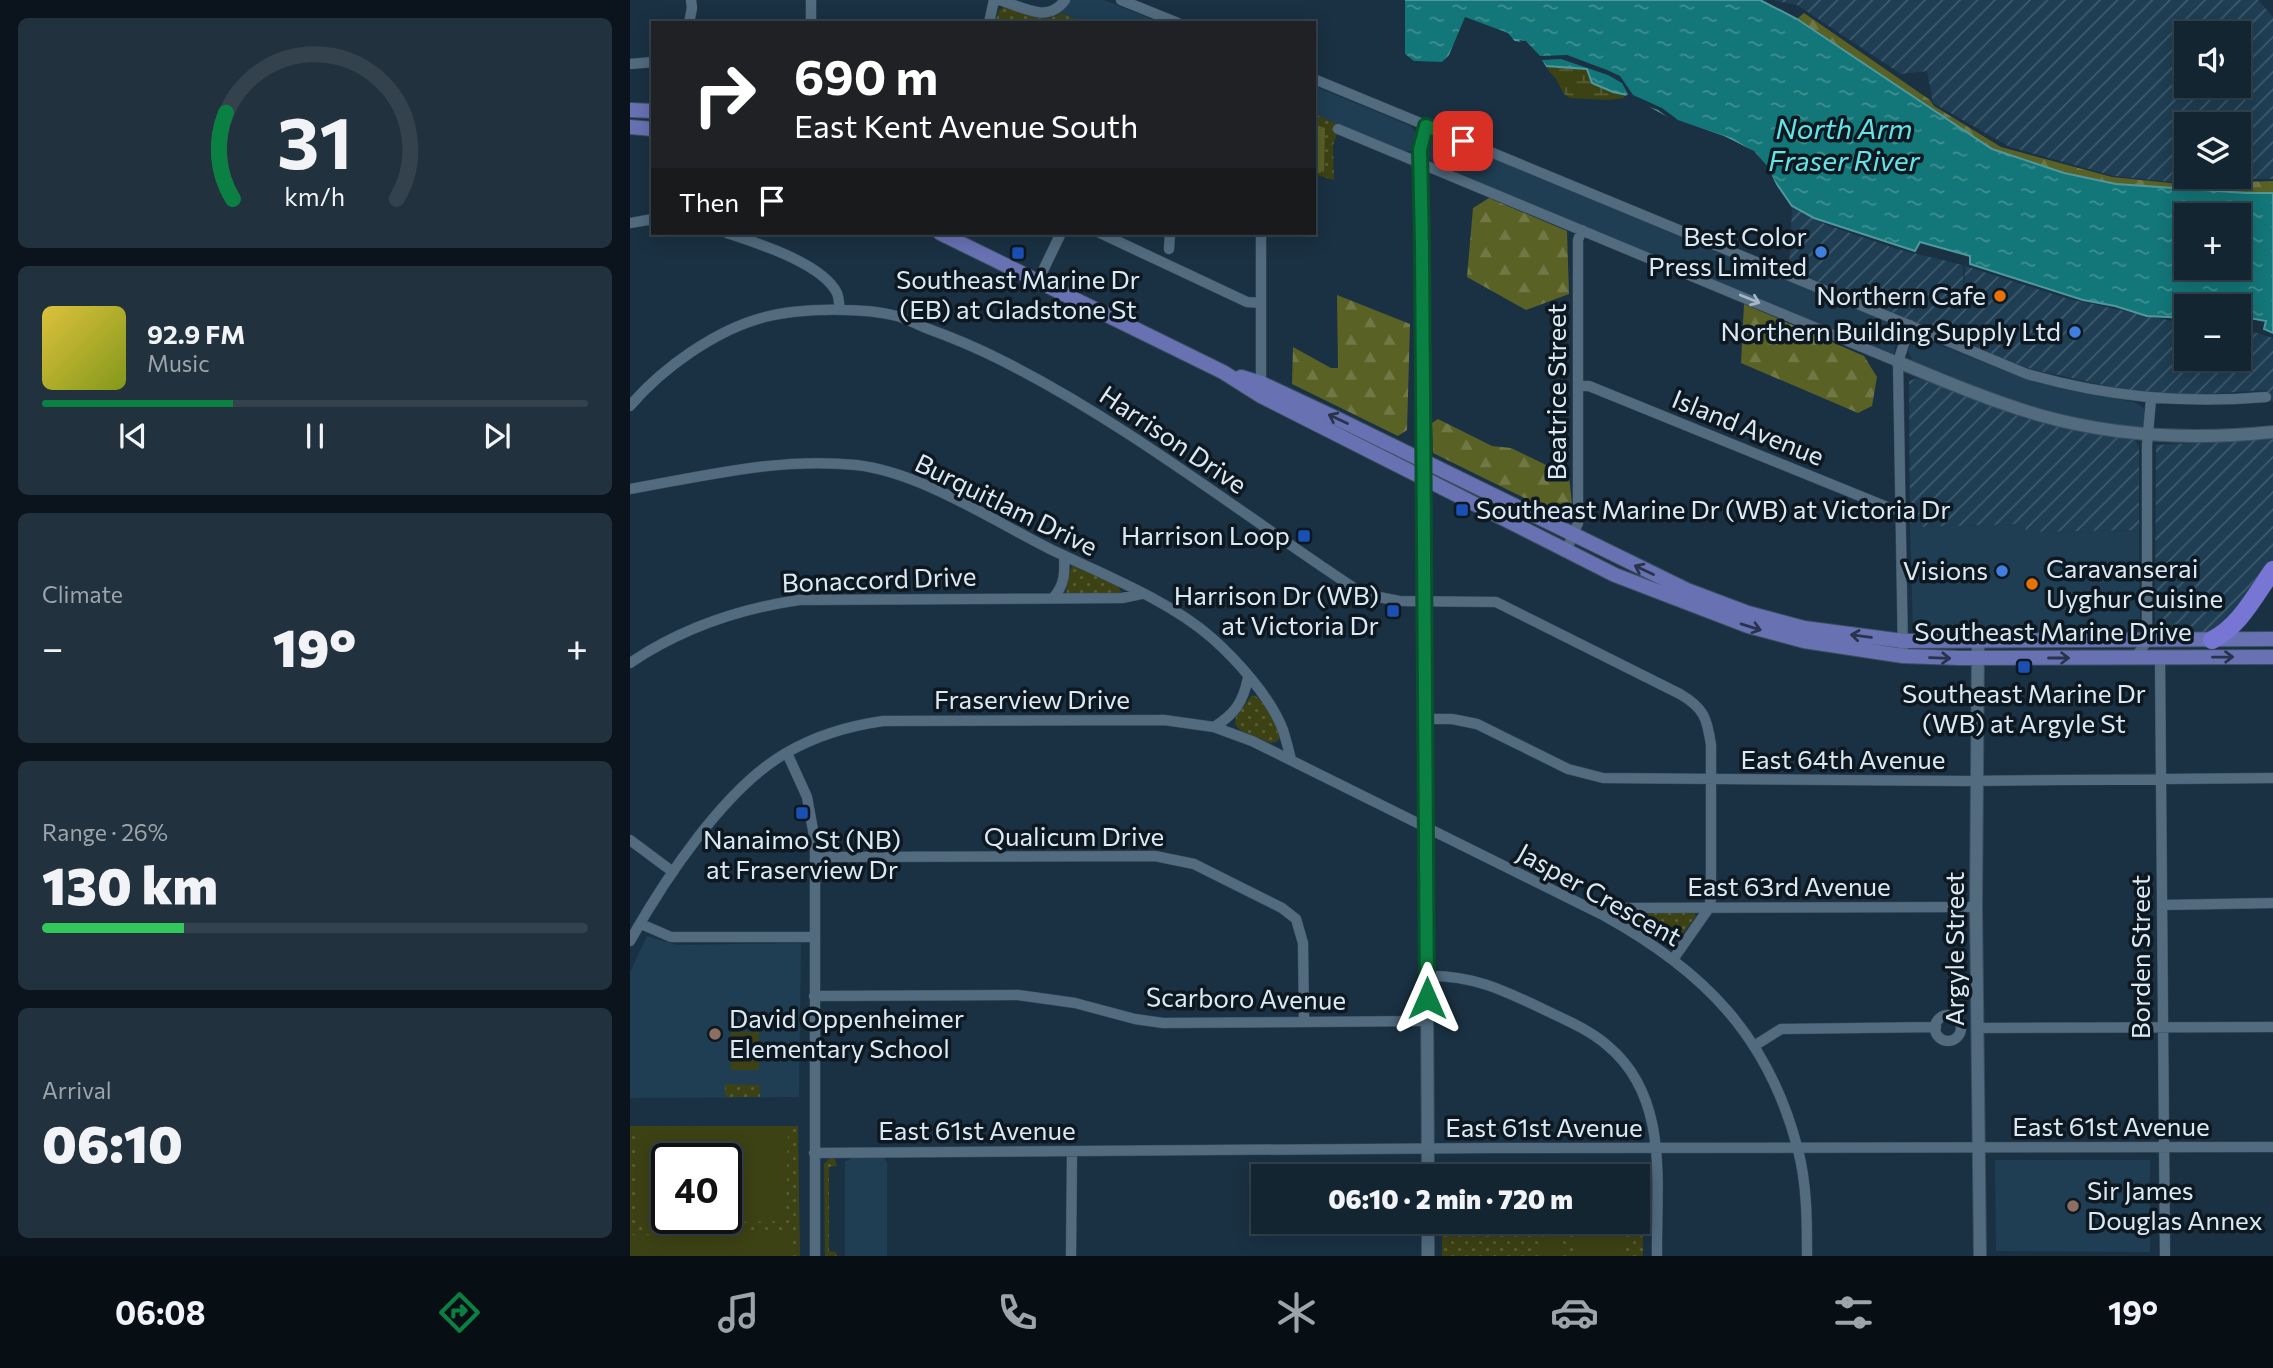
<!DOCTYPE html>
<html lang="en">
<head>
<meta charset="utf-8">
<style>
  body { margin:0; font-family:Commissioner,sans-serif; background:#21313e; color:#f1f3f6; height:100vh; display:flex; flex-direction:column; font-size:26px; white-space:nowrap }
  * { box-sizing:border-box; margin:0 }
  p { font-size:23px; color:#9da5ac }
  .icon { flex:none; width:38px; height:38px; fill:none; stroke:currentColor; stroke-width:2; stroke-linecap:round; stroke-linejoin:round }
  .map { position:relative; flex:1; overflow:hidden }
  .drawer { display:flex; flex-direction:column; gap:18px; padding:18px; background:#0b141c; width:630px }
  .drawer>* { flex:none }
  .hud { position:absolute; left:21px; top:21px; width:665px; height:214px; border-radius:0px; box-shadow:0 4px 18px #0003,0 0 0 2px #33424d; background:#202124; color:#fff; overflow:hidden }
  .buttons { position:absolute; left:1544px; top:21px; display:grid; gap:14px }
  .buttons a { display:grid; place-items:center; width:77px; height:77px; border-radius:0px; background:#142532; box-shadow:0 4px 18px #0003,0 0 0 2px #33424d; font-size:35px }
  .speed { position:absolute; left:21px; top:1143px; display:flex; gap:14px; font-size:35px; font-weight:700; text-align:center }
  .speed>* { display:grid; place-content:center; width:91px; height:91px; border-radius:50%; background:#142532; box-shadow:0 4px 18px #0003,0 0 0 2px #33424d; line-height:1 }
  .speed .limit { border:4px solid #111; border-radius:10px; background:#fff; color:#111 }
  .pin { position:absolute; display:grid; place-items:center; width:60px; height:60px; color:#fff; margin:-30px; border-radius:14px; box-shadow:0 4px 10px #0006 }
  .me { position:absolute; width:77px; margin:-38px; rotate:0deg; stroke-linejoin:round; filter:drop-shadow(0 0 5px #0008) }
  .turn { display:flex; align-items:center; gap:24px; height:147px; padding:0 28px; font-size:32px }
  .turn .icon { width:91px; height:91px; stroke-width:2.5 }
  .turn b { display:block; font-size:49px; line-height:60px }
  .then { display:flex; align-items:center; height:66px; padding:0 28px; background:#0003; gap:14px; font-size:26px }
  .big { font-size:52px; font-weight:800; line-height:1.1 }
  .drawer .tile { flex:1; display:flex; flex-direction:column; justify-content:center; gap:10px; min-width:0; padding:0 24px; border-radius:10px; background:#21313e }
  .drawer .dial { align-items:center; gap:0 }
  .dial svg { height:182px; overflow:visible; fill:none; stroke:#33424d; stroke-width:7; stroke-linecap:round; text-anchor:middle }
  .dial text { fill:#f1f3f6; stroke:none }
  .song { display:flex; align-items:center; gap:21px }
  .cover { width:84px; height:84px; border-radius:10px; background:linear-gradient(135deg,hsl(50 70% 55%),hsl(70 70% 35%)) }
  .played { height:7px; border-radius:4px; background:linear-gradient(90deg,#0b8043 35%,#33424d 35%) }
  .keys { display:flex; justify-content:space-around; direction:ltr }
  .heat { display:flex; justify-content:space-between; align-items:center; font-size:38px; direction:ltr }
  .charge { height:10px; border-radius:5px; background:linear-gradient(90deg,#34c759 26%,#33424d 0) }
  .trip { position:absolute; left:621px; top:1164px; width:399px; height:70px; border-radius:0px; background:#142532; box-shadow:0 4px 18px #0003,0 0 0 2px #33424d; font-weight:800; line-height:70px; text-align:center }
  .tabs { display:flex; height:112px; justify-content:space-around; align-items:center; background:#080f14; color:#9da5ac }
  .tabs .icon { width:49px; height:49px }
  .tabs .current { color:#0b8043 }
  .tabs b { font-size:32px; color:#f1f3f6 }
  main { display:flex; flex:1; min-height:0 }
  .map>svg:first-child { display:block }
  .built { fill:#1f3e53 }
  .industrial { fill:url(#industrial-furrows); fill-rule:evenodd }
  .grass { fill:url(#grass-dots); fill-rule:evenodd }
  .forest { fill:url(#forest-firs) }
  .wetland { fill:url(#wetland-marsh) }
  .pitch { fill:#3d4214; fill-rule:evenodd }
  .water { fill:url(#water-ripples); stroke:#4f989e; stroke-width:2; fill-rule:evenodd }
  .pier { fill:#1a3143 }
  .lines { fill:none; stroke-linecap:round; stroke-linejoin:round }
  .minor-casing { stroke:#3a4e5e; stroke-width:11 }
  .tertiary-casing { stroke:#3a4e5e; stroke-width:14 }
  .primary-casing { stroke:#3a4e5e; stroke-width:16 }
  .motorway-casing { stroke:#3a4e5e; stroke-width:19 }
  .minor { stroke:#526b7f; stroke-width:10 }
  .tertiary { stroke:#526b7f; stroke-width:12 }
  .primary { stroke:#6872b3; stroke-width:14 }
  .motorway { stroke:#7776d5; stroke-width:18 }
  .oneway { stroke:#a4b7c6 }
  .oneway2 { stroke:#29334c }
  .route-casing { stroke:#07532c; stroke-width:18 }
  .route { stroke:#0b8043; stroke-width:12 }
  .shop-dot { fill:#3f7fe0; stroke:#0e1820; stroke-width:2.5 }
  .transit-dot { fill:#1a4fb4; stroke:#0e1820; stroke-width:2.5 }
  .food-dot { fill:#e8710a; stroke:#0e1820; stroke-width:2.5 }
  .education-dot { fill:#8d6e63; stroke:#0e1820; stroke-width:2.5 }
  .labels { text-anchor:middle; stroke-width:7; stroke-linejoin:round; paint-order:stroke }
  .poi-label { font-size:26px; fill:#dbe9f5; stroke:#0e1820; text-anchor:end }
  .street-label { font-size:26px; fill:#dbe9f5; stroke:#0e1820 }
  .water-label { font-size:28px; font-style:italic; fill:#63e4e7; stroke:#0e1820 }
</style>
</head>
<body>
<main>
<section class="drawer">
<div class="tile dial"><svg viewBox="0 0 100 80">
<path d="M14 69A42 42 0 1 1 86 69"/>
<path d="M14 69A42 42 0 0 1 11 31" stroke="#0b8043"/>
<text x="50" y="56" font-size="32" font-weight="700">31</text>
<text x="50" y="72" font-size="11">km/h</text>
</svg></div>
<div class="tile">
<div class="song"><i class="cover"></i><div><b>92.9 FM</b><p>Music</p></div></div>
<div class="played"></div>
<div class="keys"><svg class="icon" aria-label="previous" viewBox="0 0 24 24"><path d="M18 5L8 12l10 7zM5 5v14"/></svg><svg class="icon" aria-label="pause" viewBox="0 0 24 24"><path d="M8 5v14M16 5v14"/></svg><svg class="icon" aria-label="next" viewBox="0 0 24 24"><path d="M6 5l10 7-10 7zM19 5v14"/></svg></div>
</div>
<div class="tile"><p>Climate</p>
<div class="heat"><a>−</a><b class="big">19°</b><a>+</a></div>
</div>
<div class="tile"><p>Range · 26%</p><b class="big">130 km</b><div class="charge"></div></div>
<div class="tile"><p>Arrival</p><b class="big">06:10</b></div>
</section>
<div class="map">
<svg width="1643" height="1256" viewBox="0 0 1643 1256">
  <defs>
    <pattern id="industrial-furrows" width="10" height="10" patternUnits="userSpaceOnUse" patternTransform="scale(1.75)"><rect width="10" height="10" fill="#1f3e53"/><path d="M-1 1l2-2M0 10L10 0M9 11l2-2" fill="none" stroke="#3f5a6c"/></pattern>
    <pattern id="grass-dots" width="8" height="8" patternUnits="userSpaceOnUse" patternTransform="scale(1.75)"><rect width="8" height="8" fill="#3d4214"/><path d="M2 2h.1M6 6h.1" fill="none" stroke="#585d37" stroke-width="1.8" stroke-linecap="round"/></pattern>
    <pattern id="forest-firs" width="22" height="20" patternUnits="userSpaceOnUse" patternTransform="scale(1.75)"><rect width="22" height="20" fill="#5a6125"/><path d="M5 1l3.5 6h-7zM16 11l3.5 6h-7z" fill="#717845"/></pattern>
    <pattern id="wetland-marsh" width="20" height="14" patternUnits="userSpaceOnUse" patternTransform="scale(1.75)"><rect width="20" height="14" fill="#3d4214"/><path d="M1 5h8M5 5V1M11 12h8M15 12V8" fill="none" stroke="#585d37"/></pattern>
    <pattern id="water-ripples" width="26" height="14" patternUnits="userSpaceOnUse" patternTransform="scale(1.75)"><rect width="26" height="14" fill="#137678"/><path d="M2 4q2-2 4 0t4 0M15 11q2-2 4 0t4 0" fill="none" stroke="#409092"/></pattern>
  </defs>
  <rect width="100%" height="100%" fill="#1a3143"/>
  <path class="built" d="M441,0H474L532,23H457L431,13Z
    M684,86L781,126L786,133L783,150L775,152L684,114Z
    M803,136L809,137L1261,322L1267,332L1264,355L803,163L795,151L797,141Z
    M1283,339H1294L1389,376L1434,389L1504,402L1514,408L1515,422L1512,426L1506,428L1448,419L1372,397L1282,360L1278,351Z
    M1396,524V532L1509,530L1510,627L1507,632L1292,634L1283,630L1280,527Z
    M17,936L47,945L171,943L169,1097L0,1098V972Z
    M222,1158H254L257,1162V1256H215V1162Z
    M1365,1160H1520V1252L1366,1251Z"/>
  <path class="industrial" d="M1142,0H1628L1643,17V179H1604L1550,183L1484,176L1380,147L1303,103L1297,71L1271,74L1167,5ZM1608,33V86H1556V33ZM1608,124V177H1556V124Z
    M1162,208L1197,225L1267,249L1333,265L1334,300L1335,266L1439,299L1556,324V359H1608V327L1640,337L1643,338V401L1639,402L1637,390L1559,395L1514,394L1401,369L1335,344L1159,269Z
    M1287,378L1423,425L1505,440L1509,447V530L1396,532L1395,524L1280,527L1279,381Z
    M1643,439V560L1604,617L1579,632L1528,633L1525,628L1526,445Z"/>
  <path class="grass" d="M374,7C392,12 415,25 431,13L457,23H365L369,10Z
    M684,114L710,125L703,145L704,180L684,174Z
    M443,565L488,586L491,592L489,594H437C435,589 439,570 443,565Z
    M622,695C634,697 649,726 650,738L646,742L640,743L610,730L605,724L606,717Z
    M996,912H1064L1066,916L1046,943L1040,945L995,918L994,915Z
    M95,1084L130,1085V1097H95Z
    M0,1126H168L170,1256H0ZM37,1158H96V1218H37Z
    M204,1157L207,1166L199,1167V1251L206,1252L207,1256H195L194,1164L200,1158Z
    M1008,1215H1013V1256H812V1222H1008Z"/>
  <path class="forest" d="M1174,13L1300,100L1304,106L1371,147L1482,177L1550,184L1643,181V193H1616L1486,184L1431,172L1362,149L1167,19Z
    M684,124L695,128L694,172L684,168Z
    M859,198L937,231L939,294L896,310L837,277L843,208Z
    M707,295L780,324L777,430L768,436L662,384L663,347L701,368H708Z
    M1114,304L1234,356L1247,377L1242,406L1228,413L1111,363Z
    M808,419L862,446L881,448L939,476L943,513L931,516L803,453L802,423Z"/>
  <path class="wetland" d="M931,59L978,75L998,94L995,98L978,100L940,98L934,94L926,79L911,62L912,60Z"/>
  <path class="pitch" d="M101,1032H129V1070H101Z
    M155,1126L158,1130L156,1221L8,1224L5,1222L7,1128ZM37,1158H96V1218H37Z
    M89,1232H159L163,1235V1256H0V1235L88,1236Z
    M930,1235L932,1256H909V1237Z
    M992,1235L993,1256H944L943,1236Z"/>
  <path class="water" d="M771,0H1130L1167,19L1362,149L1434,173L1486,184L1616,193H1643V333L1634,329L1636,321L1608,316V306H1556V318L1517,316L1485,306L1453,300L1340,264V256L1290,242L1285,251L1184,218L1162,206L1126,154L1102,139L1049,122L1002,96L983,92L962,83L957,69L916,66L893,41L878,39L846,24L834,29L812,66H780L770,57ZM1556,215H1608V268H1556Z"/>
  <path class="pier" d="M767,0H775V54L784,61L812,62L819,55L835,17L878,33L887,44L877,42L846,28L836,32L825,61L814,69H779L767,58Z
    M889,40L896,41L910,56L937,55L977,70L990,76L1003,95L1032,108L1048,120L1094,136L1124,151L1138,167L1150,193L1158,203L1151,198L1123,156L1100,142L1048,125L1028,110L993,98L998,94L992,83L978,75L931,59L912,60L918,70L914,69Z"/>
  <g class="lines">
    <defs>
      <path id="minor" d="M181,0V23
        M369,0C393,7 418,24 435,0
        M491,0L548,23
        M59,23L62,8L61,0
        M359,23L364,0
        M0,64L23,62
        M684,79L1397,374C1478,397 1553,404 1636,397
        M708,129L1268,362
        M0,223L23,219
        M97,233C127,243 192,263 207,293C209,298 209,305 210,310
        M470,233L617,302L631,303
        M539,249L540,233
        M408,281L431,233
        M631,386V233
        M948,386H959L1262,509L1271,510
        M0,406C32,368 87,329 135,317C170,308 232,307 267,316C277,319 286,324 296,328C321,337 345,347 369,359C495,422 606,510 724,588L739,595L769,601L866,602L1050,694C1074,708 1077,718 1081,745V898L1079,908L1044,958
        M794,462L790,150L796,126
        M0,489C75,476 149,457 226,465C290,472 362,520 420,549C472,574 539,600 582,638C607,660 641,698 653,730C656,740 659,750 661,760
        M936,551L948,523V240L952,230
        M423,598C435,585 435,572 434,556
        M1273,656L1268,362L1280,325
        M1505,658L1517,641V445L1521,399
        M1530,658L1535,1256
        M0,663C52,628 108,609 169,600L492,598L511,594
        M796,719H822L847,724L938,769L973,778L1336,781L1643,778
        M584,727C605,714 613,702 618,678
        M157,753L177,797L185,841V1256
        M0,840L43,872
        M185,857L525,856L564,864L652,908L666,919L673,943L674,1022
        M1532,905L1643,903
        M973,915L983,908L1346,907
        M11,924L41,937H185
        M0,941C34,880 95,788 156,753C187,735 218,726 253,721L534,720L584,727L622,741L973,915C1073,970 1139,1036 1168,1150C1177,1184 1177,1221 1177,1256
        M797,976C843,975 873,990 913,1009C936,1020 960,1030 978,1046C1040,1098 1026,1184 1027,1256
        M184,996L388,995L445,1003L505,1019L533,1023L797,1021
        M1305 1028a13 13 0 1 1 26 0a13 13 0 1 1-26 0Z
        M1348,1028L1643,1027
        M1124,1046L1151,1029L1306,1027
        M184,1153L861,1148L1643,1147
        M441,1256L442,1152"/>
      <path id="tertiary" d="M1268,362C1314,381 1361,401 1409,415C1486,437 1564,440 1643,432
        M794,462L798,1176
        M1348,641L1346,907L1350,1256
        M798,1256V1222"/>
      <path id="primary" d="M0,110L23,111
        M0,127L23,129
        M310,233L593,372L631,396L985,575L1118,626L1174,641L1273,656L1330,658L1643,657
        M611,377L631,383L706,418L1057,590L1118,613L1174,628L1273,641L1643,639"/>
      <path id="motorway" d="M1582,640C1610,626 1625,595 1643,570"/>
    </defs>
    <use href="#minor" class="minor-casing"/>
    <use href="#tertiary" class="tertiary-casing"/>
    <use href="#primary" class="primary-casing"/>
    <use href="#motorway" class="motorway-casing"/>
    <use href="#minor" class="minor"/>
    <use href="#tertiary" class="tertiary"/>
    <use href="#primary" class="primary"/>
    <use href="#motorway" class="motorway"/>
  </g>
  <defs><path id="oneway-shaft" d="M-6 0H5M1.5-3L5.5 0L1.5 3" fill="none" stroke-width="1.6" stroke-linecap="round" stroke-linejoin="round" transform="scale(1.75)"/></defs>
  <use class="oneway" href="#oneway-shaft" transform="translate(1120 299) rotate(22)"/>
  <g class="oneway2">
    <use href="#oneway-shaft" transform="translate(708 419) rotate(-155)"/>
    <use href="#oneway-shaft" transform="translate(1014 570) rotate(-154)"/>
    <use href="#oneway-shaft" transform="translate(1121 627) rotate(17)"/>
    <use href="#oneway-shaft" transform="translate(1231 636) rotate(-172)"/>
    <use href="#oneway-shaft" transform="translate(1593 657) rotate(-1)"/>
    <use href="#oneway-shaft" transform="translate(1310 658) rotate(2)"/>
    <use href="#oneway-shaft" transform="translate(1429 658)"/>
  </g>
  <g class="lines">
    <defs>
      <path id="route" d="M797,998L792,246L790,150L796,126L833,141"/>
    </defs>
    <use href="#route" class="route-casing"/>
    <use href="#route" class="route"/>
  </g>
  <g class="shop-dot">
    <circle cx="1191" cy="252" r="7"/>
    <circle cx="1445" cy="332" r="7"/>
    <circle cx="1372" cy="571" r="7"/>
  </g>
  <g class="transit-dot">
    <rect x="381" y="246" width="14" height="14" rx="3.5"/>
    <rect x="825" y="503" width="14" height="14" rx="3.5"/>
    <rect x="667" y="529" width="14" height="14" rx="3.5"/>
    <rect x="756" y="604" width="14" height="14" rx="3.5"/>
    <rect x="1387" y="660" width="14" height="14" rx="3.5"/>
    <rect x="165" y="806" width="14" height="14" rx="3.5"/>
  </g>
  <g class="food-dot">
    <circle cx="1370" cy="296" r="7"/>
    <circle cx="1402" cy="584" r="7"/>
  </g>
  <g class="education-dot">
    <circle cx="85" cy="1034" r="7"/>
    <circle cx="1443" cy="1206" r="7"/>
  </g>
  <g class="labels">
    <g class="poi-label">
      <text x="1177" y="246">Best Color<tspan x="1177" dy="30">Press Limited</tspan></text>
      <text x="388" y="289" text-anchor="middle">Southeast Marine Dr<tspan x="388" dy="30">(EB) at Gladstone St</tspan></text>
      <text x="1356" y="305">Northern Cafe</text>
      <text x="1431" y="341">Northern Building Supply Ltd</text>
      <text x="846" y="519" text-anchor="start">Southeast Marine Dr (WB) at Victoria Dr</text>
      <text x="660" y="545">Harrison Loop</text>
      <text x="1416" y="578" text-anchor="start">Caravanserai<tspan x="1416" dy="30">Uyghur Cuisine</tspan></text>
      <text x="1358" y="580">Visions</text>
      <text x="749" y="605">Harrison Dr (WB)<tspan x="749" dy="30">at Victoria Dr</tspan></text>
      <text x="1394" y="703" text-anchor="middle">Southeast Marine Dr<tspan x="1394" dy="30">(WB) at Argyle St</tspan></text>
      <text x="172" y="849" text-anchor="middle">Nanaimo St (NB)<tspan x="172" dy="30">at Fraserview Dr</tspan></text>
      <text x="99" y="1028" text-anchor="start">David Oppenheimer<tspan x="99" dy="30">Elementary School</tspan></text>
      <text x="1457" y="1200" text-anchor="start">Sir James<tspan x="1457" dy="30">Douglas Annex</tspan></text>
    </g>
    <g class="street-label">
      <text transform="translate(927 392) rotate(-90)" y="9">Beatrice Street</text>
      <text transform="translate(1118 428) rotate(22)" y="9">Island Avenue</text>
      <text transform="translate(543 440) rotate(34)" y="9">Harrison Drive</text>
      <text transform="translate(376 505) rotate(26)" y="9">Burquitlam Drive</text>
      <text transform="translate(249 580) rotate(-2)" y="9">Bonaccord Drive</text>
      <text x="1423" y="641">Southeast Marine Drive</text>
      <text x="402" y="709">Fraserview Drive</text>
      <text x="1213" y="769">East 64th Avenue</text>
      <text x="444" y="846">Qualicum Drive</text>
      <text x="1159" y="896">East 63rd Avenue</text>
      <text transform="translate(969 895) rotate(29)" y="9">Jasper Crescent</text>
      <text transform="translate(1325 949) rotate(-90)" y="9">Argyle Street</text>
      <text transform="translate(1511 957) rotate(-90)" y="9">Borden Street</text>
      <text transform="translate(616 999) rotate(1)" y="9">Scarboro Avenue</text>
      <text x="1481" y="1136">East 61st Avenue</text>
      <text x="914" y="1137">East 61st Avenue</text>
      <text x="347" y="1140">East 61st Avenue</text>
    </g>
    <g class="water-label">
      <text x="1214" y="139">North Arm<tspan x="1214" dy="32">Fraser River</tspan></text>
    </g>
  </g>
</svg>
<div class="buttons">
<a><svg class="icon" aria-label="sound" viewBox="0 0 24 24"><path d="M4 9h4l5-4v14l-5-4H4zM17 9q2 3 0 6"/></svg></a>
<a><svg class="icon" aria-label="layers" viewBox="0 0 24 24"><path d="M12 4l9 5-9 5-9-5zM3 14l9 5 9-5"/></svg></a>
<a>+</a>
<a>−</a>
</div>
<div class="speed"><div class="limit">40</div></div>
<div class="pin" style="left:833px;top:141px;background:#d93025"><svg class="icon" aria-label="arrive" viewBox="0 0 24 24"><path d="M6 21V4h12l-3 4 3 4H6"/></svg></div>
<svg class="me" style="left:797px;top:998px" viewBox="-20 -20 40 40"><path d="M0-17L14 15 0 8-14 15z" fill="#0b8043" stroke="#fff" stroke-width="4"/></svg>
<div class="trip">06:10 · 2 min · 720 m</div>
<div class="hud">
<div class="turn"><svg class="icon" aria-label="right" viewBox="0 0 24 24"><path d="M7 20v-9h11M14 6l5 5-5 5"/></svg><div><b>690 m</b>East Kent Avenue South</div></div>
<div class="then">Then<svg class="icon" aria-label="arrive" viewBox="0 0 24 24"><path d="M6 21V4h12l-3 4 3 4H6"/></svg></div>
</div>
</div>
</main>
<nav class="tabs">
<b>06:08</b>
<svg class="icon current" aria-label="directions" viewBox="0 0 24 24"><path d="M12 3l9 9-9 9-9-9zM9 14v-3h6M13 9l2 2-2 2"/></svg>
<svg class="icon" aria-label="music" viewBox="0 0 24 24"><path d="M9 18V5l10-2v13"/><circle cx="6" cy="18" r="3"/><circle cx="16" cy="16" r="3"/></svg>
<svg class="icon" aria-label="phone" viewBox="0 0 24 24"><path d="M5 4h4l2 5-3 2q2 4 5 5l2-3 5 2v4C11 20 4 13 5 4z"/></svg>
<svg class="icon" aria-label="climate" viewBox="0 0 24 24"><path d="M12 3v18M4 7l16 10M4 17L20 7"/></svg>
<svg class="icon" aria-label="car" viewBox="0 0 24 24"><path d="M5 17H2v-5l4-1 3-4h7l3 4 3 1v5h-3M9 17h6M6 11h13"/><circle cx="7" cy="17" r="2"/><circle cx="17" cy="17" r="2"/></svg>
<svg class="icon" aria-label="filters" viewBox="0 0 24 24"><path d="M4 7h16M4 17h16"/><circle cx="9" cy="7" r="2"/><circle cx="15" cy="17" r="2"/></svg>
<b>19°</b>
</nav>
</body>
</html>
